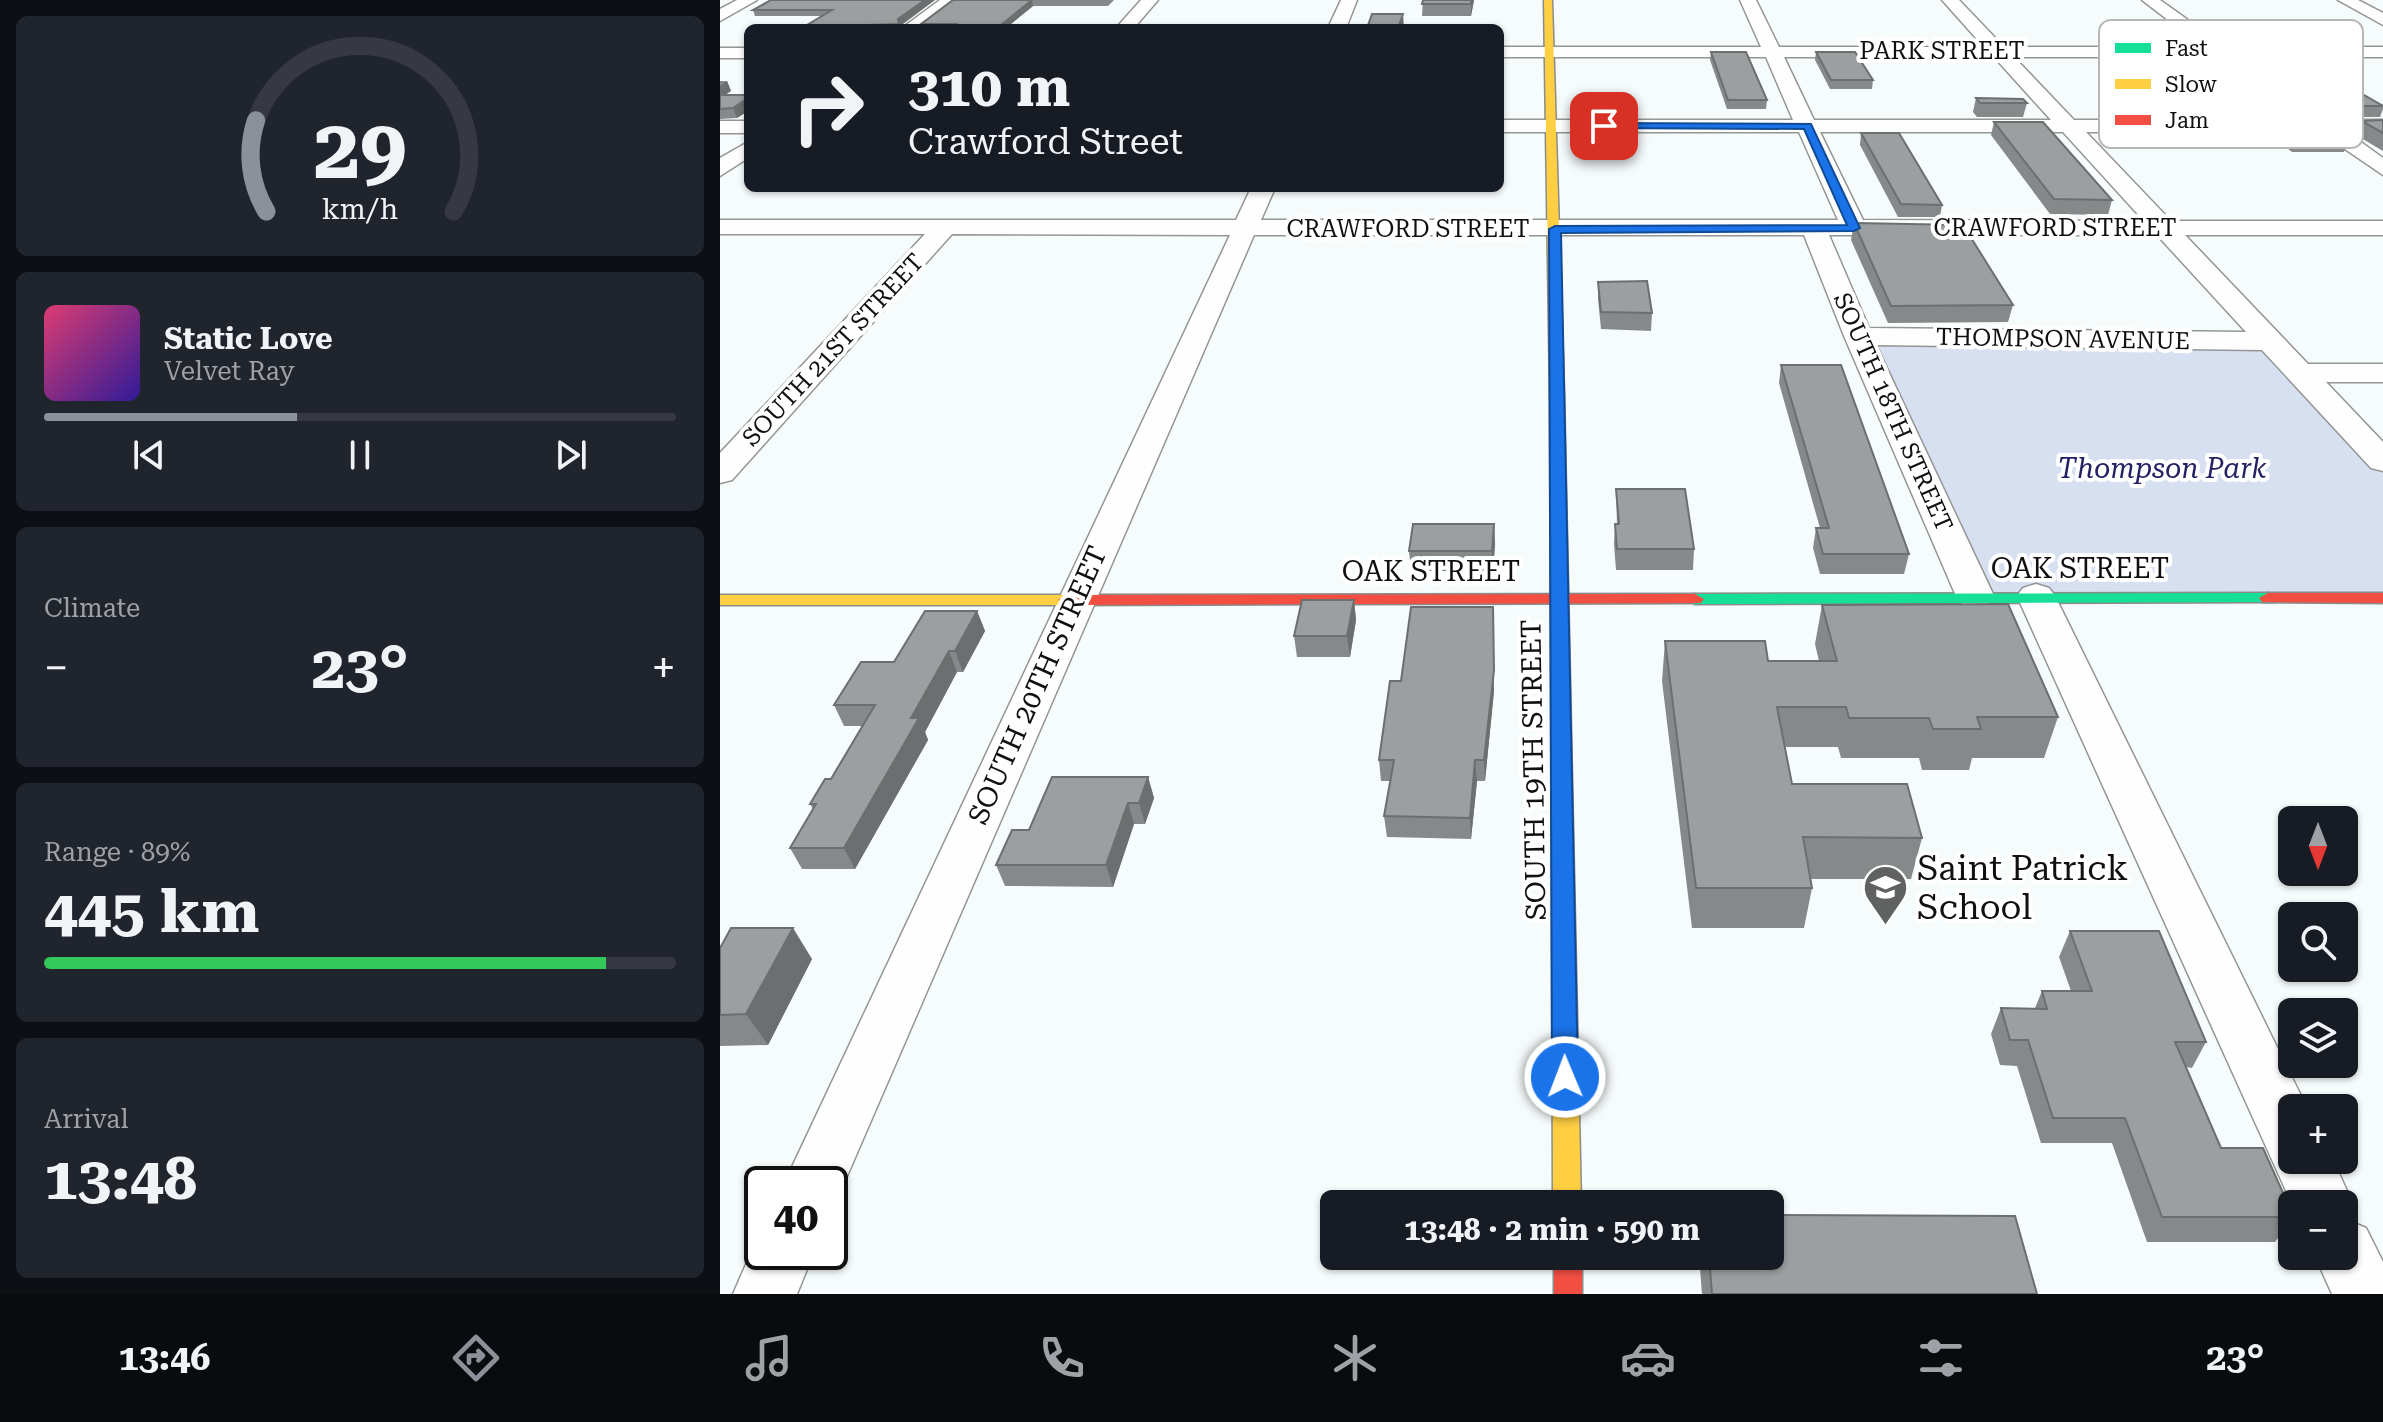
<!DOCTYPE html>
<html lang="en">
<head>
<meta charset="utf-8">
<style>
  body { margin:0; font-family:"Roboto Serif",serif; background:#20242c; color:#f1f3f6; height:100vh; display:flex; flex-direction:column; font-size:30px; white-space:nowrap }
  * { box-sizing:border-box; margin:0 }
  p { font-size:26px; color:#9ea1a6 }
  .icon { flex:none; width:44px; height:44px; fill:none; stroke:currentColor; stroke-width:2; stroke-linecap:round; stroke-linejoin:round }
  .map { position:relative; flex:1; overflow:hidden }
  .details { display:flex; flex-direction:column; gap:16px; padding:16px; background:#0d0f14; width:720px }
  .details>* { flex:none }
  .guide { position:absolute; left:24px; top:24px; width:760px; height:168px; border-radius:12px; box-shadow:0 2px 6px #0004; background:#171b24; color:#f1f3f6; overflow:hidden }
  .needle { width:52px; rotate:180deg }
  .buttons { position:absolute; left:1558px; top:806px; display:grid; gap:16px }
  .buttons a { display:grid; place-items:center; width:80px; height:80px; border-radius:12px; background:#171b24; box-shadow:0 2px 6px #0004; font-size:40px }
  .speed { position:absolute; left:24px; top:1166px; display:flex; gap:16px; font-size:40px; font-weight:700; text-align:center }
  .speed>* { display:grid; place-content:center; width:104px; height:104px; border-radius:50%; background:#171b24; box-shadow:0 2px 6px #0004; line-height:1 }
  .speed .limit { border:4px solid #111; border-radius:12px; background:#fff; color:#111 }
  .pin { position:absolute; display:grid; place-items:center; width:68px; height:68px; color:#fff; margin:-34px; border-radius:16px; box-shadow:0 4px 12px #0006 }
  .me { position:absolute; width:88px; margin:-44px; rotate:359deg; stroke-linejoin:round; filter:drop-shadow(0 0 6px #0008) }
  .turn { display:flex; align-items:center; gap:28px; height:168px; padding:0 32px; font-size:36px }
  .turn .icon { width:104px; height:104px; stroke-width:2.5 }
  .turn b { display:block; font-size:56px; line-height:68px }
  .big { font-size:60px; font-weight:700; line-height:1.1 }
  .details .widget { flex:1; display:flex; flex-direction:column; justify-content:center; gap:12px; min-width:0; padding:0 28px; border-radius:12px; background:#20242c }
  .details .dial { align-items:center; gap:0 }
  .dial svg { height:208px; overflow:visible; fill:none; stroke:#363941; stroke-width:7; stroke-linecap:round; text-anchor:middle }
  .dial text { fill:#f1f3f6; stroke:none }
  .song { display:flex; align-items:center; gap:24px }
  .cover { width:96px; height:96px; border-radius:12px; background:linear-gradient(135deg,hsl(340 70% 55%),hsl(250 70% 35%)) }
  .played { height:8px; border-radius:4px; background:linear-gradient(90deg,#8c9099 40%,#363941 40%) }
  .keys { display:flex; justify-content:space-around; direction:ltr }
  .heat { display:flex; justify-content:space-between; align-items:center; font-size:44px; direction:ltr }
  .charge { height:12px; border-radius:6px; background:linear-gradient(90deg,#34c759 89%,#363941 0) }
  .trip { position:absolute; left:600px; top:1190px; width:464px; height:80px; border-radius:12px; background:#171b24; box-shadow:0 2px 6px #0004; font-weight:700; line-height:80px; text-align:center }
  .dock { display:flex; height:128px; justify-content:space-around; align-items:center; background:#090b0e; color:#9ea1a6 }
  .dock .icon { width:56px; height:56px }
  .dock .selected { color:#8c9099 }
  .dock b { font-size:36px; color:#f1f3f6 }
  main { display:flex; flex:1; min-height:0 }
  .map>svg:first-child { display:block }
  .green { fill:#d7e0f1 }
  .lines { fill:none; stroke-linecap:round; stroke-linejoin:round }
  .street-casing { stroke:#949696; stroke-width:3 }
  .fast-casing { stroke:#8a8c8c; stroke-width:3 }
  .slow-casing { stroke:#8a8c8c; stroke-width:3 }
  .jam-casing { stroke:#8a8c8c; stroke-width:3 }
  .street { fill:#fefefe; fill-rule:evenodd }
  .fast { fill:#16e098; fill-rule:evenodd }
  .slow { fill:#ffcf43; fill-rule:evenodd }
  .jam { fill:#f24e42; fill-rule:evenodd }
  .wall { fill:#858989 }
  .shaded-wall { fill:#6c6f6f }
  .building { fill:#9b9f9f; stroke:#6c6f6f; stroke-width:2 }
  .route { fill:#1a73e8; stroke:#114b97; stroke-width:2 }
  .labels { text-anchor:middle; stroke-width:8; stroke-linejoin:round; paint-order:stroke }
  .far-street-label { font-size:24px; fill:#101010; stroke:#fff }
  .park-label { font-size:28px; font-style:italic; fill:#242265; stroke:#fff }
  .street-label { font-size:28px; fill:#101010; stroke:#fff }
  .near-poi-label { font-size:34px; fill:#101010; stroke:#fff; text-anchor:start }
  .key { fill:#fff; stroke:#b7b7b7; stroke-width:2 }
  .key-label { font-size:22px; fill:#101010 }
</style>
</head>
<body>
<main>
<section class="details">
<div class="widget dial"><svg viewBox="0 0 100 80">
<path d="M14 69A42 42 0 1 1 86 69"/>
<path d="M14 69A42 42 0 0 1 10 34" stroke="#8c9099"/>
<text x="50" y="56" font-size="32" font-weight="700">29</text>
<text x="50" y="72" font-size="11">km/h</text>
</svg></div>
<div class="widget">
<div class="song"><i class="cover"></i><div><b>Static Love</b><p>Velvet Ray</p></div></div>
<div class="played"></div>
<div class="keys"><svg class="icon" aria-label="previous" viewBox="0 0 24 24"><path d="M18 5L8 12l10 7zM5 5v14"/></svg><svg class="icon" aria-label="pause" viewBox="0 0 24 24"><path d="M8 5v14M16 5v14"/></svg><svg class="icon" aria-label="next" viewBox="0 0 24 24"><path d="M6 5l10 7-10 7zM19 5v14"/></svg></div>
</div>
<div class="widget"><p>Climate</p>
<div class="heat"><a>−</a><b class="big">23°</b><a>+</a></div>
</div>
<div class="widget"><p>Range · 89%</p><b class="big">445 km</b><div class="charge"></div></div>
<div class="widget"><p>Arrival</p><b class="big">13:48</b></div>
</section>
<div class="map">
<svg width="1663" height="1294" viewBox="0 0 1663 1294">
  <rect width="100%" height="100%" fill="#f6fbfb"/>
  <path class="green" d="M1138,336L1547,341L1663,461V598L1255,596Z"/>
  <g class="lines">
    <defs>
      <path id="street" d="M17,0H37L0,21V9Z
        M220,0H238L202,28H182Z
        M421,0H438L414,28H396Z
        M621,0H637L626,28H608Z
        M1020,0H1036L1059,47H1264L1222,0H1239L1284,47H1483L1422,0H1440L1506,47H1663V57H1521L1610,120H1663V132H1627L1663,158V175L1600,132H1366L1451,221H1663V235H1465L1588,364H1663V382H1606L1663,442V471L1651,468L1542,350L1156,345L1274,596L1268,604L1255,608L1242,604L1236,596L1124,336L1084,235H534L115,1204L110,1206V1184H64L510,235L232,234L12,480L0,483V453L205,234H0V220H516L531,188H555L541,220H1118L1079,132H780V120H1073L1046,57H780V47H1041ZM1064,57H1274L1331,120H1094ZM1294,57H1498L1583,120H1354ZM1100,132H1343L1424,221L1143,220ZM1109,235H1437L1526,332L1149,328Z
        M1618,0H1638L1663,13V25Z
        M0,48H28V58H0Z
        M0,121H28V133H0Z
        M28,142V158L0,176V158Z
        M1316,584L1329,588L1335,596L1587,1108H1572V1160H1613L1633,1204L1627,1220L1646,1228L1663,1262V1294H1612L1595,1256H1624V1204H1572L1297,596L1303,588Z
        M41,1230L42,1252H94L77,1294H13Z"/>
      <path id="fast" d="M837,391L844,395L854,877L851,883L843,886L835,883L832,877L830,395Z
        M1548,593L1557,598L1554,602L975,604L966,599L975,594Z"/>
      <path id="slow" d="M824,0H832L844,395L837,399L830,395Z
        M0,595H347L356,600L347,605H0Z
        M843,868L851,871L854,877L861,1204H833L832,877L835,871Z"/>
      <path id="jam" d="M1548,593H1663V603L1542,602L1539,598Z
        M975,594L984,599L981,603L347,605L338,600L347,595Z
        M834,1256H862V1294H834Z"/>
    </defs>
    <use href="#street" class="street-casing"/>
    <use href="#fast" class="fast-casing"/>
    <use href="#slow" class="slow-casing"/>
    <use href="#jam" class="jam-casing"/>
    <use href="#street" class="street"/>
    <use href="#fast" class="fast"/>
    <use href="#slow" class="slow"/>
    <use href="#jam" class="jam"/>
  </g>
  <path class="wall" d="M51,0H215L180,26L181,28H82L102,16H35L33,10Z
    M234,0H394L388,6H313L286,28H202L201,24Z
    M703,0H754L751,16H702Z
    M991,52L1047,100L1046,109H1007L990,60Z
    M1096,52L1153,80L1152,89H1110L1095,60Z
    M0,81H7L11,91L5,95H28V111L17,118L0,119Z
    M1582,83L1663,105V109L1660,117H1611L1578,94Z
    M1498,88L1576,110L1574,117H1526L1496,94Z
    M1256,98L1307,103L1303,117H1257L1253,112Z
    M1663,120V151L1636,135L1642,121Z
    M1274,122L1392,200L1388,215L1330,214L1271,135Z
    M1554,124L1628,140L1624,152H1572L1550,135Z
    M1141,133L1222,205L1220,217H1178L1140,145Z
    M1134,223L1293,305L1288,322L1168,323L1131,240Z
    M878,282L932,313L931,331L881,329L878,299Z
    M1061,365L1189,554L1184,574H1100L1093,548L1096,528H1100L1059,383Z
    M896,489L974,549L973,570H896L894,544L895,524H897Z
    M774,524L775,544L773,571H691L689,551Z
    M634,600L636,620L630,657H577L574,636Z
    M1102,605L1338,717L1324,758H1252L1249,770H1202L1199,758H1121L1118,747H1065L1072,784L1202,838L1191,879H1091L1092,888L1084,928H972L942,681L945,641L1048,661H1099L1095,644Z
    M257,611L265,631L243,672H237L205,732L208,740L135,869H82L70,848L93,809L90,804L111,779L142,726H124L114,705L174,662Z
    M774,691L765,781H757L751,839L667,837L664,816L670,781H661L659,760Z
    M428,777L434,798L425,824H414L393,887L285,886L276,865L309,830Z
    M1350,931L1486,1042L1472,1068L1466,1067L1501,1148L1572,1213V1220L1555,1242H1427L1392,1143H1321L1297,1066L1280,1065L1271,1034L1281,1008H1315L1322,991H1351L1339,957Z
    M0,948L92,959L48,1045L0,1046Z
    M979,1256H1050L1317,1294H982Z"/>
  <path class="shaded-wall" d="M205,0H215L180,26L178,19Z
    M312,0L313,6L286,28H277Z
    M751,0H754L751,16Z
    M683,14L684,28H678Z
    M7,81L11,91L0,98V86Z
    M28,98V111L17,118L13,108Z
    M774,524L775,544L773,571L772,551Z
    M634,600L636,620L630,657L627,636Z
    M773,607L774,691L765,781L764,760Z
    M257,611L265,631L243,672L235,651Z
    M229,651L237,672L205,732L208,740L135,869L124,848L191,718Z
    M755,760L757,781L751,839L750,818Z
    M428,777L434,798L425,824L419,803Z
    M408,803L414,824L393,887L386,865Z
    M73,928L92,959L48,1045L26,1014Z"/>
  <path class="building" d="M51,0H205L178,19L179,24L148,25L143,28H82L112,10H33Z
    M233,0H312L277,28H231L236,24H201Z
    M703,0H751V4H702Z
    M652,14H683L678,28H647Z
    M991,52H1026L1047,100H1008Z
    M1096,52H1135L1153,80H1111Z
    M1582,83H1623L1663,106H1615Z
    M0,95H28V98L13,108L0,109Z
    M1256,98L1303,99L1307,103H1260Z
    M1663,120V133L1642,121Z
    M1274,122H1323L1392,200L1334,199Z
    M1141,133H1179L1222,205L1181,204Z
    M1134,223L1243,225L1293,305L1171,306Z
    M927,281L932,313L881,312L878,282Z
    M1061,365H1121L1189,554H1103L1096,528H1109Z
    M896,489H965L974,549H897L895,524H899Z
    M693,524H774L772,551H689Z
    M582,600H634L627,636H574Z
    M1288,604L1338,717H1257L1261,729H1213L1209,718H1129L1126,707H1057L1072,784H1187L1202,838L1083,837L1092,888H976L945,641H1045L1048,661H1117L1102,605Z
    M691,607H773L774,670L764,760H755L750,818L664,816L674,760H659L670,681H681Z
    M205,611H257L235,651H229L191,718H199L124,848H70L96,804H90L105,779H111L155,705H114L141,662H174Z
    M332,777H428L419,803H408L386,865H276L292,830H309Z
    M11,928H73L26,1014L0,1015V948Z
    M1350,931H1439L1486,1042H1455L1501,1148H1543L1572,1213V1217H1442L1405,1118H1333L1308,1040H1290L1281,1008L1327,1009L1322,991H1372Z
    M1050,1215L1295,1216L1317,1294H992L989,1256H1050Z"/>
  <path class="route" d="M884,123L1091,124L1140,228L1134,231L841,233L858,1077L854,1085L845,1088L836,1085L832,1077L829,229L835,226L1127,225L1084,129L880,128Z"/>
  <defs>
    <symbol id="school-pin" viewBox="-11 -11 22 30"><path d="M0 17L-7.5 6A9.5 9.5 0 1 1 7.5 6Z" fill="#606262" stroke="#fff"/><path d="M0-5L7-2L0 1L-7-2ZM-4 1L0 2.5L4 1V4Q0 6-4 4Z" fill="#fff"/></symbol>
  </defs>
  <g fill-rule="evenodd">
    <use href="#school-pin" x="1140" y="862" width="51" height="69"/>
  </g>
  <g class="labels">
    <g class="far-street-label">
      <text x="1222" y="59">PARK STREET</text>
      <text x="1335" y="236">CRAWFORD STREET</text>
      <text x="688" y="237">CRAWFORD STREET</text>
      <text transform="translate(1343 339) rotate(1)" y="8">THOMPSON AVENUE</text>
      <text transform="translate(113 350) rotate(-47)" y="8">SOUTH 21ST STREET</text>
      <text transform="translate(1173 412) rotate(66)" y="8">SOUTH 18TH STREET</text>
    </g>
    <g class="park-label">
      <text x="1442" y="478">Thompson Park</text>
    </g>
    <g class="street-label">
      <text x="1360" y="578">OAK STREET</text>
      <text x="711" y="581">OAK STREET</text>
      <text transform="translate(317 685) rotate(-66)" y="10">SOUTH 20TH STREET</text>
      <text transform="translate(813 770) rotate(-91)" y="10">SOUTH 19TH STREET</text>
    </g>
    <g class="near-poi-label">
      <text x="1197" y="880">Saint Patrick<tspan x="1197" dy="39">School</tspan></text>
    </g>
  </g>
  <rect x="1379" y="20" width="264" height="128" rx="12" class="key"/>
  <rect x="1395" y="43" width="36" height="10" fill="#16e098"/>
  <rect x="1395" y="79" width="36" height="10" fill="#ffcf43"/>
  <rect x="1395" y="115" width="36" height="10" fill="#f24e42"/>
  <g class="key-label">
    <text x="1445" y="56">Fast</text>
    <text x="1445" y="92">Slow</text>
    <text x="1445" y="128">Jam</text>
  </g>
</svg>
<div class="buttons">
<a><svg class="needle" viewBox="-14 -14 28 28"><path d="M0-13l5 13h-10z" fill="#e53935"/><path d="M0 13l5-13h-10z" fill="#9ea1a6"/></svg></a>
<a><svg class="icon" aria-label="search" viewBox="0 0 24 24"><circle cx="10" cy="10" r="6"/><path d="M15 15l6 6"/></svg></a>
<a><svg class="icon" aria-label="layers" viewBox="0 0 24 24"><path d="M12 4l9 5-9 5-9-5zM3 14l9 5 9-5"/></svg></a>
<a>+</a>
<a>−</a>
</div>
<div class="speed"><div class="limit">40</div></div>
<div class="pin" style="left:884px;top:126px;background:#d93025"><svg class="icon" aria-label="arrive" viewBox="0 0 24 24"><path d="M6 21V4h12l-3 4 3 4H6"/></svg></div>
<svg class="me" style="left:845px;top:1077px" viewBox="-20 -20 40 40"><circle r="17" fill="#1a73e8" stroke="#fff" stroke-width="3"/><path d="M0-11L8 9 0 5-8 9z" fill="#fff"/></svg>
<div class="trip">13:48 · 2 min · 590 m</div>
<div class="guide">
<div class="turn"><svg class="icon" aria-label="right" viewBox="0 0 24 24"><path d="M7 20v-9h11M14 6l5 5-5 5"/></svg><div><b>310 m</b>Crawford Street</div></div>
</div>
</div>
</main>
<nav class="dock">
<b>13:46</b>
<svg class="icon selected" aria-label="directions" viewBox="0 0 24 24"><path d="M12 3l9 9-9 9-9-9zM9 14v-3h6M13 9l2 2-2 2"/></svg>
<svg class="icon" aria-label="music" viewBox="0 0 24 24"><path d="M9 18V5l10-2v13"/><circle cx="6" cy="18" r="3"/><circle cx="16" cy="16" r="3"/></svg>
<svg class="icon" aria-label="phone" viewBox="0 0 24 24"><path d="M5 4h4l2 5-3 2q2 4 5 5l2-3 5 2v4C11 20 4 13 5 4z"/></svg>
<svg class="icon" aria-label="climate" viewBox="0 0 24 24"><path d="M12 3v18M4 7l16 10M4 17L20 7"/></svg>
<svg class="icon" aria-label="car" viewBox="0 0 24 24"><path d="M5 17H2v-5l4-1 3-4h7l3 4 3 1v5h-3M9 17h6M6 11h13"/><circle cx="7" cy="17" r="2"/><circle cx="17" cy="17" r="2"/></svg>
<svg class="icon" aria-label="filters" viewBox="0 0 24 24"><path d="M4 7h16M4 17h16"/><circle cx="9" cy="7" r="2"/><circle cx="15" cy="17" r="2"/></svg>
<b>23°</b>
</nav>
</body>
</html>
